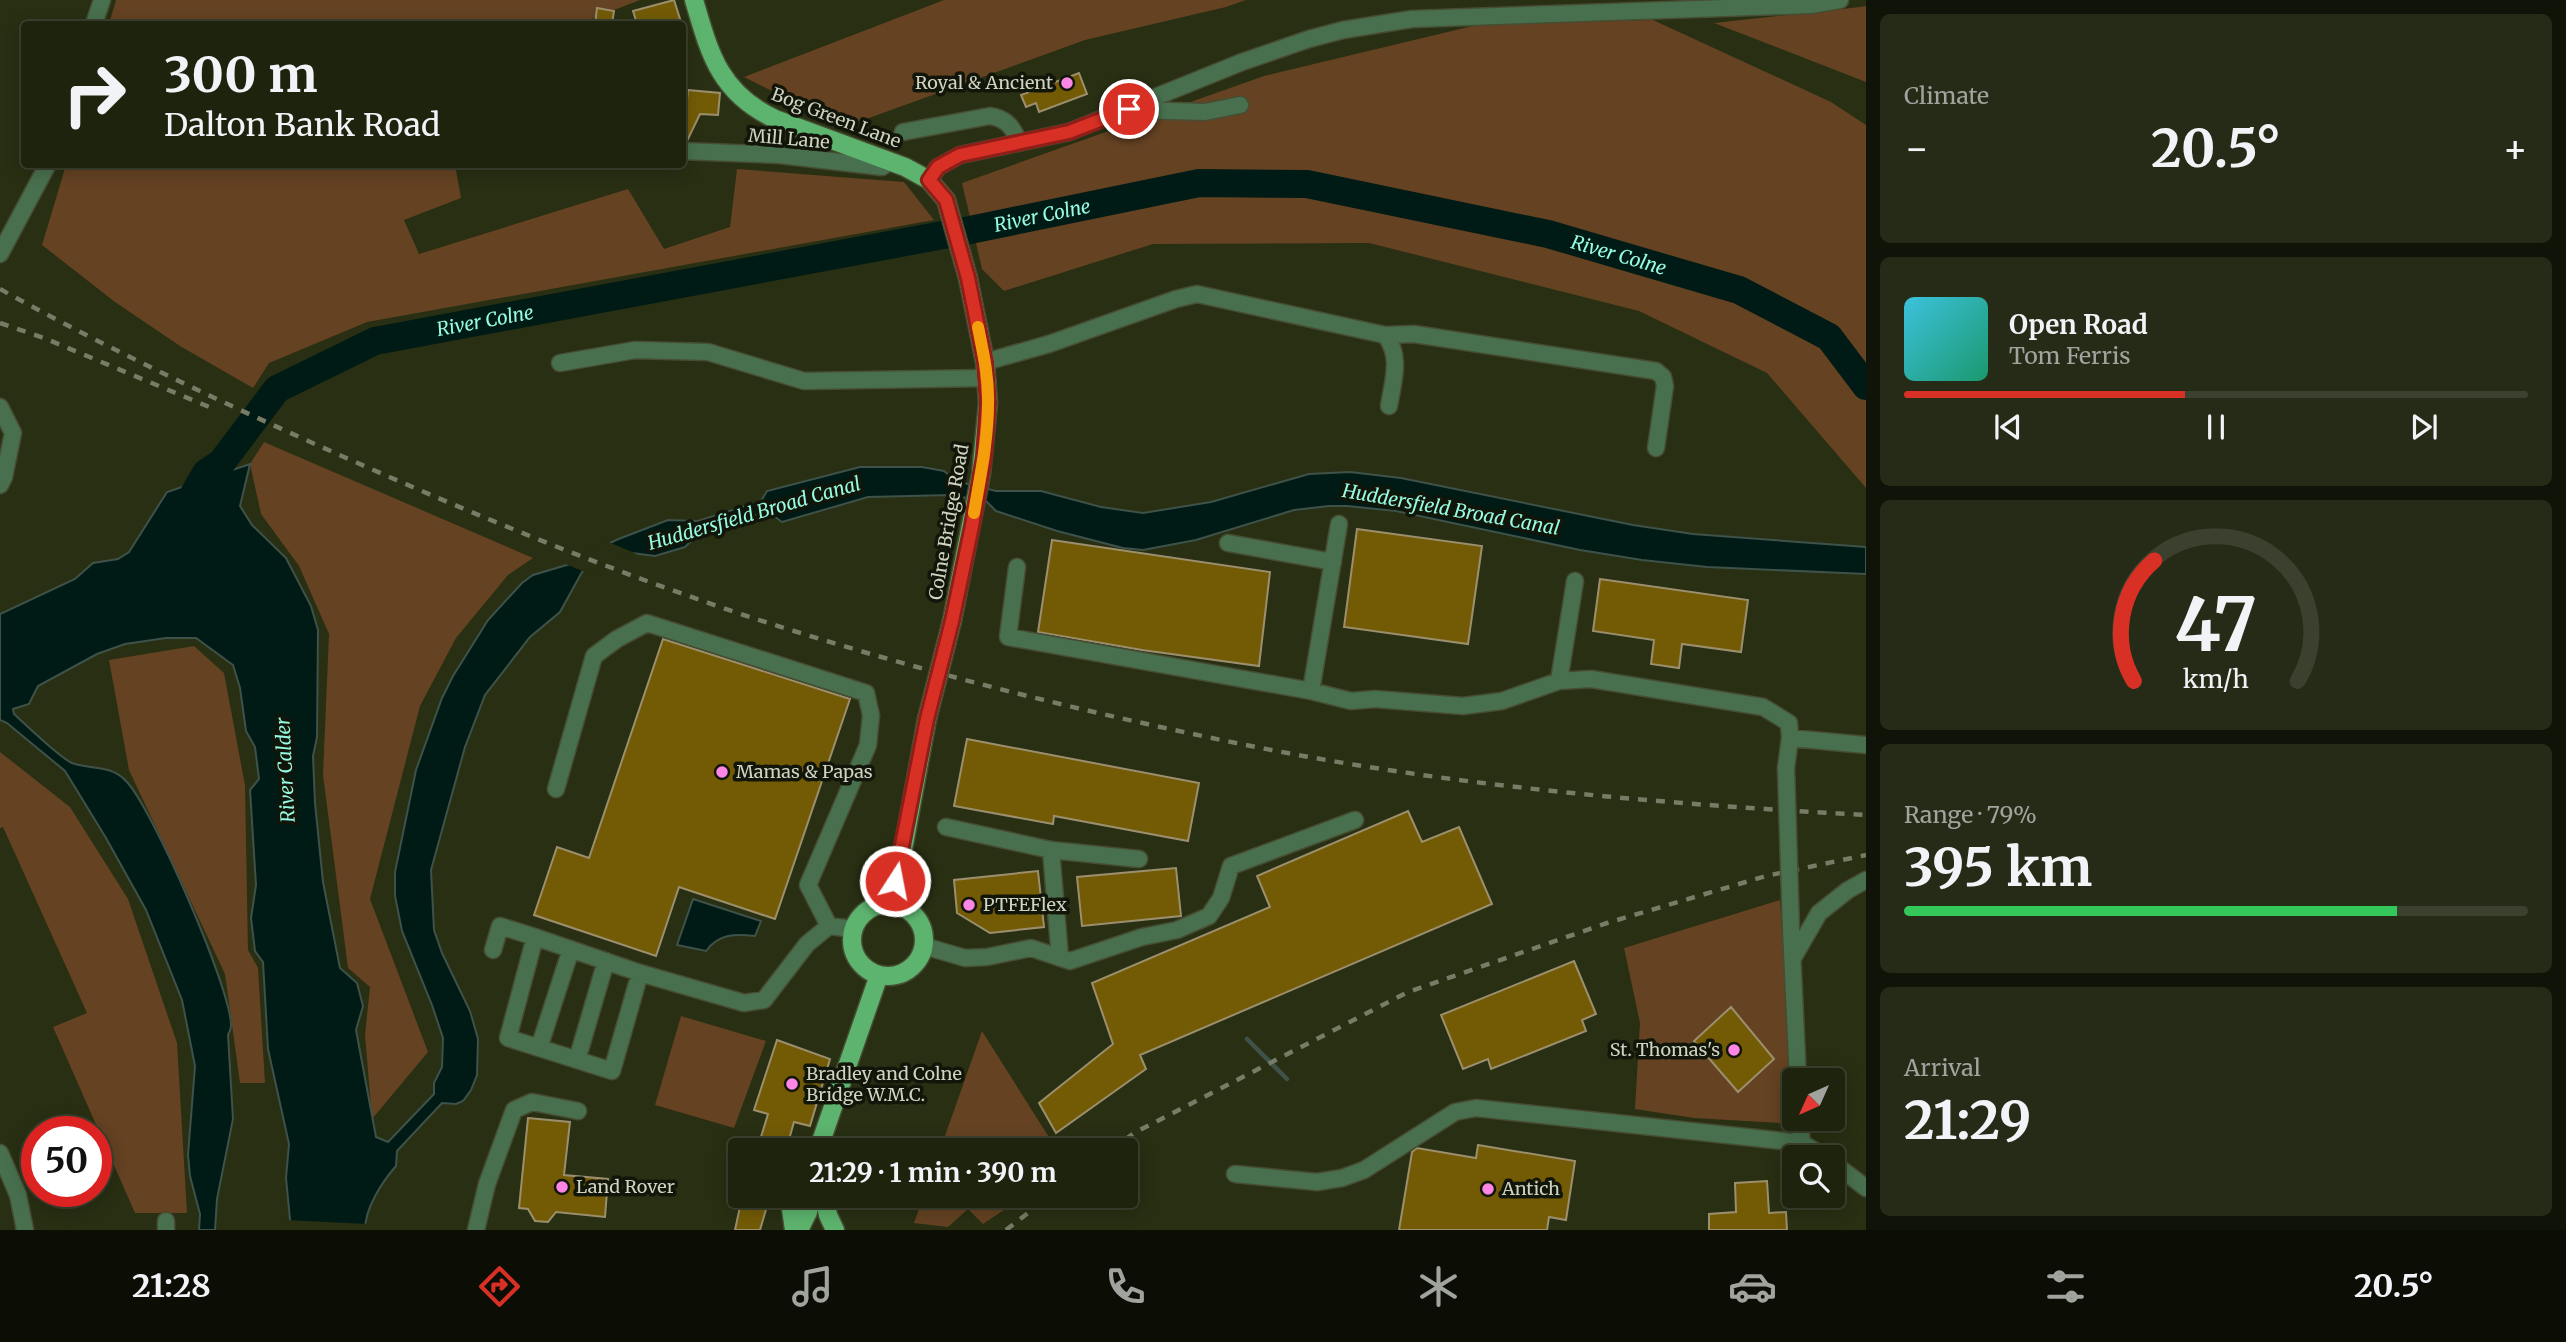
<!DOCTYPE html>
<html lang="en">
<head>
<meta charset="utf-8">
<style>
  body { margin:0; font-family:Merriweather,serif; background:#262b17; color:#f1f3f6; height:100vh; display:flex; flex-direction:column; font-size:26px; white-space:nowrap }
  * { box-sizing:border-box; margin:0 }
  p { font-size:23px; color:#a1a49e }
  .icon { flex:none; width:38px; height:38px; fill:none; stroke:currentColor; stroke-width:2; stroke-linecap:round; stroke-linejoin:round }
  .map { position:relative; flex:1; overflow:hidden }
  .sheet { display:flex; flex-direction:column; gap:14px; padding:14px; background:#101308; width:700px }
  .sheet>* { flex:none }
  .banner { position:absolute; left:21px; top:21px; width:665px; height:147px; border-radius:7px; box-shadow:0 4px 18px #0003,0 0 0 2px #3c402e; background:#1e230e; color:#f1f3f6; overflow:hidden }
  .needle { width:46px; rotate:225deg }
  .controls { position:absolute; left:1782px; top:1068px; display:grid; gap:14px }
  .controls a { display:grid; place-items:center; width:63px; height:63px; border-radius:7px; background:#1e230e; box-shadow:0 4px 18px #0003,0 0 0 2px #3c402e; font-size:35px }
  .speed { position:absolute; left:21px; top:1116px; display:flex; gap:14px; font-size:35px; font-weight:700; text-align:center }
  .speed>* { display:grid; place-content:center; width:91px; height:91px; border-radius:50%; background:#1e230e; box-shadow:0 4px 18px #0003,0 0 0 2px #3c402e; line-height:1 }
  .speed .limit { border:10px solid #d22; background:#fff; color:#111 }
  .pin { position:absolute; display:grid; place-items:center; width:60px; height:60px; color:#fff; margin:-30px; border:4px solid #fff; border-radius:50%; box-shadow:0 2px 7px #0007 }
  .me { position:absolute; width:77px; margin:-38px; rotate:11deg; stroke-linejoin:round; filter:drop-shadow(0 0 5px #0008) }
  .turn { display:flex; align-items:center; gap:24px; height:147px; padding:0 28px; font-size:32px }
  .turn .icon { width:91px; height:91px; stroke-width:2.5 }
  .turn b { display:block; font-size:49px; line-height:60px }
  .big { font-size:52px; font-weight:700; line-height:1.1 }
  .sheet .widget { flex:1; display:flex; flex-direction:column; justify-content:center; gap:10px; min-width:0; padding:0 24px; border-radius:10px; background:#262b17 }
  .sheet .dial { align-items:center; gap:0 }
  .dial svg { height:182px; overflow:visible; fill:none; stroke:#3c402e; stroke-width:7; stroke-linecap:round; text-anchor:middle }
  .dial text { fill:#f1f3f6; stroke:none }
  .song { display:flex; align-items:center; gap:21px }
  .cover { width:84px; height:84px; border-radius:10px; background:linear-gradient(135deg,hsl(190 70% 55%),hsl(160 70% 35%)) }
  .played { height:7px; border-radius:4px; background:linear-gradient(90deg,#d93025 45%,#3c402e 45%) }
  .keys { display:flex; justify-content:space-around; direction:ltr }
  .heat { display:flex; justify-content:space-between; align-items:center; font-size:38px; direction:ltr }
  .charge { height:10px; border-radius:5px; background:linear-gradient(90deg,#34c759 79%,#3c402e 0) }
  .trip { position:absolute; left:728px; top:1138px; width:410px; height:70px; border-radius:7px; background:#1e230e; box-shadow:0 4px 18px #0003,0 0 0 2px #3c402e; font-weight:700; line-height:70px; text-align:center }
  .tab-bar { display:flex; height:112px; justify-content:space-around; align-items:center; background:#0c0e06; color:#a1a49e }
  .tab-bar .icon { width:49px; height:49px }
  .tab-bar .on { color:#d93025 }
  .tab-bar b { font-size:32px; color:#f1f3f6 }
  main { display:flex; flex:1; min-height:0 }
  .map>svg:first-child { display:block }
  .green { fill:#644222 }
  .water { fill:#001b16; stroke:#3e524a; stroke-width:2 }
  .pier { fill:#282f12 }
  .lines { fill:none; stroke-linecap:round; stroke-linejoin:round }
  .stream { stroke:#3e524a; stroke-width:4.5 }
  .river { stroke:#001b16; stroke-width:28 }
  .building { fill:#735b06; stroke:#9b8f6e; stroke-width:2 }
  .minor-casing { stroke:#464d32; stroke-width:19 }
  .major-casing { stroke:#464d32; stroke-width:21 }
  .minor { stroke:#48704e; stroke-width:16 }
  .major { stroke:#5db46e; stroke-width:18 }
  .rail { stroke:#767c65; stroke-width:4.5; stroke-dasharray:9 9; stroke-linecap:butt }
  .minor-bridge-casing { stroke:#464d32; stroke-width:19; stroke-linecap:butt }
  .major-bridge-casing { stroke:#464d32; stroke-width:21; stroke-linecap:butt }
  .minor-bridge { stroke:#48704e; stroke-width:16 }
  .major-bridge { stroke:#5db46e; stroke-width:18 }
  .route-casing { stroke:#8d1f18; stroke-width:18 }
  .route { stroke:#d93025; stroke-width:12 }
  .slow { stroke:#f59e0b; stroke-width:12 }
  .poi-dot { fill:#fc86e4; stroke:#121509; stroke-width:2.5 }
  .labels { text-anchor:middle; stroke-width:7; stroke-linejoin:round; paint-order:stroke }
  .poi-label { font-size:18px; fill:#cfd4c2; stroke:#121509; text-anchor:start }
  .street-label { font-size:18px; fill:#cfd4c2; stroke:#121509 }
  .water-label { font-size:19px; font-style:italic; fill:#96fbe3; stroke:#121509 }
</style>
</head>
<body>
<main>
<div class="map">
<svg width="1866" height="1230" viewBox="0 0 1866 1230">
  <rect width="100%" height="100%" fill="#282f12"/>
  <path class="green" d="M116,0H640L578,24H109Z
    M944,0H1246L1226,7L1085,40L844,127L744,77Z
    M1866,6V82L1714,23L1860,7Z
    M1653,20L1831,102L1866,125V488L1767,373L1639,311L1369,243L1153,244L1004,291L982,269L962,183L1264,76L1481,24Z
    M66,165H455L461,198L404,220L419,254L628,189L664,249L730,227L737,169L904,182L934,220L367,322L269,363L253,388L180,346L115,302L42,245Z
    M264,442L533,558L508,575L456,638L420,706L370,899L428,1052L372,1119L365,1035L370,987L348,968L323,775L329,634L299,566L261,514L250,464Z
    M194,646L224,673L245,785L248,950L258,968L265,1083H240L225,974L129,770L109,660Z
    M0,752L70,807L128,899L177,1043L187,1213H135L53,1027L87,1013L3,827L0,828Z
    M1780,900L1795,1124L1694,1118L1635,1109L1640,1023L1624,948Z
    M681,1016L766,1041L734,1128L655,1105Z
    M982,1031L1057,1150H940Z
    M924,1195H1026L983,1224L968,1209L948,1227L914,1223Z"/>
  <path class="water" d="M250,464L240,506L252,525L286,558L311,606L318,630L317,737L313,756L315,803L323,882L340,968L357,983L363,1006L356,1030L376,1137L388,1142L434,1094V1083L442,1067L443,1038L432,1005L402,931L395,896V872L416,770L442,698L453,676L488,620L522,583L533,575L570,564L616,540L668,520L698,521L761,501L767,491L860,467H922L944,471L956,481L996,491H1041L1101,507L1143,513L1211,502L1309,474L1350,472L1401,478L1633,525L1693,534L1866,547V574L1707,567L1642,560L1580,550L1396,511L1347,506H1329L1294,510L1196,540L1143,550L1123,548L1057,531L996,511L987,502L952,495L868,497L782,522L767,511L702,531L685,547L655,556L625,552L582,572L560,612L530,637L485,695L465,747L431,870L434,930L442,953L470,1011L478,1039L477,1075L471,1090L463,1101L456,1104L442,1103L397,1151L396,1166C382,1182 365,1208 365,1230H291L286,1178L289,1144L268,1049L263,962L255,951L251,918L256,885L250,790L259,779L255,747L246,731L240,688L233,665L196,638H166L125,644L97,654L38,686L29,704L13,709L14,714C26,725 60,758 72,763C91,770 110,764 126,781C152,807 231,989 231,1025C231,1030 230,1030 228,1035L233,1119L217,1199L215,1230H199L200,1214L190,1176L188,1155L195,1066L182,1000L146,910L106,838L65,771L7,723L0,720V614L75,579L93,563L118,559L129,552L167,492Z
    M693,899L761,921L755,936C736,934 719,933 706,951L677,945Z"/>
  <path class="pier" d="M606,541L637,554L626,555L587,573L563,563Z
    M286,1220L369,1224V1230H287Z"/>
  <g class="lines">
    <path class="stream" d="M1247,1039L1287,1079"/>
    <path class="river" id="s1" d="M183,513L206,473L222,462L277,389L375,341L970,230L1199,183L1307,184L1548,234L1739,290L1829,337L1866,386"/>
  </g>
  <path class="building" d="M674,0L681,22L671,24H637L633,11Z
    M597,8L614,11L612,24H595Z
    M1079,73L1087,94L1039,112L1036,103L1026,107L1021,95Z
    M688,90L720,93L718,115L700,114L687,141H683Z
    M1357,529L1482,546L1468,644L1344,627Z
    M1052,540L1270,572L1259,666L1142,650L1038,632Z
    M1600,579L1748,600L1741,652L1682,644L1679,668L1651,664L1654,640L1593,631Z
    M663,639L850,699L775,919L679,887L656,956L534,915L557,847L589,858Z
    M967,739L1199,783L1188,841L1054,816L1053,824L954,806Z
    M1408,811L1422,842L1459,827L1492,904L1140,1055L1146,1069L1056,1133L1039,1103L1113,1044L1092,983L1270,907L1257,876Z
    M1176,868L1181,916L1082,926L1077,877Z
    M1038,871L1044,927L990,933L957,913L954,880Z
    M1574,961L1596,1014L1582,1020L1586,1031L1491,1069L1488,1059L1463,1069L1441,1015Z
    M1731,1007L1774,1059L1738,1092L1694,1041Z
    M777,1040L830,1059L810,1126L794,1122L786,1150H757L768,1114L754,1110Z
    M528,1118L570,1122L564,1175L608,1179L605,1217L556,1212L548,1222L535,1221L528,1209L519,1208Z
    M1478,1145L1575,1161L1566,1220L1549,1217L1547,1230H1399L1412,1152L1417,1148L1476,1158Z
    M1767,1181L1769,1213L1786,1212L1787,1230H1709V1214L1736,1212L1735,1183Z
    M742,1197L767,1206L760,1230H735Z"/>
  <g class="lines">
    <defs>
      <path id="minor" d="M94,24L102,0
        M1135,110L1205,112L1240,105
        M903,132L990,116C1005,118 1015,128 1018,143
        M682,151L780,155L882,167L890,161
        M929,180L938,167L960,155L1069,132L1242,62L1309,39L1343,30L1412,19L1811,5L1840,0
        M0,254L48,164
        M1385,335L1414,334L1656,371L1663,377L1665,386L1656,448
        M985,362L1049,344L1176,299L1197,294L1385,335C1402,356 1393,381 1389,406
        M560,363L635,350L708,352L804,381L986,378
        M0,407L13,433L4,477L0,485
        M1228,543L1333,562
        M1017,567L1008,637L1311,691L1351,701L1375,699L1463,706L1502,701L1559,681L1591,679L1763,707L1789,723L1790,738L1786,768
        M1559,681L1575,581
        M1311,691L1339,524
        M1790,738L1866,745
        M556,789L594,656L617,639L647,623L866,693L871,715L868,745L808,885L829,926L853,929
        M946,827L1051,850L1060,958
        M1051,850L1139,859
        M1791,930L1798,1080
        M924,946L965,958L987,957L1031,948L1070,961L1142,937L1177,930L1209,916L1221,898L1231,866L1355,820
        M493,950L500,926L535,937
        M1793,958L1819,913L1848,890L1866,880
        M640,973L535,937L508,1038L612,1071L640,973L744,1003L764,1000L807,944L829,926
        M539,1048L571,949
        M577,1060L606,961
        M1799,1118L1802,1143L1825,1157
        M0,1153L18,1195L25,1230
        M1832,1162L1866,1188
        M1235,1174L1317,1182L1342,1178L1364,1170L1455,1112L1476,1108L1802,1143
        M166,1230V1221
        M476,1230L487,1184L514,1110L532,1102L578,1111"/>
      <path id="major" d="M694,0C710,55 720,93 775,119L905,167L929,180L946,200L968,278L985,362L988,403L981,474L952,621
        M852 940a36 36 0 1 1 72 0a36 36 0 1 1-72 0Z
        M893,904L927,719
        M818,1150L879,975
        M824,1195L828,1215L835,1230
        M794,1230L791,1209L795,1195
        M799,1230L808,1212L812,1195"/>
    </defs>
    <use href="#minor" class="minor-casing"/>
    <use href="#major" class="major-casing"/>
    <use href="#minor" class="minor"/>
    <use href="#major" class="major"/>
    <path class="rail" d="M0,289C112,351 227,405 344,457C479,517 616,573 756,619C921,672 1090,714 1261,748C1460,787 1663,804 1866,815
      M0,323L44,338L214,409
      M1111,1150L1134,1133L1408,992L1607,923L1766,876L1866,855
      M1006,1230L1051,1195"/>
    <defs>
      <path id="minor-bridge" d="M1786,768L1791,930"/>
      <path id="major-bridge" d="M927,719L952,621"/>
    </defs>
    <use href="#minor-bridge" class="minor-bridge-casing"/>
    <use href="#major-bridge" class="major-bridge-casing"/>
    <use href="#minor-bridge" class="minor-bridge"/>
    <use href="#major-bridge" class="major-bridge"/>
  </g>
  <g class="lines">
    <defs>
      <path id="route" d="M895,881L927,719L952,621L972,526L984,457L988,403L985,362L968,278L946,200L929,180L938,167L960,155L1069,132L1129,109"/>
    </defs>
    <use href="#route" class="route-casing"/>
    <use href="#route" class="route"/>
    <path class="slow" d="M974,513C980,477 988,440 988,404C989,378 983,352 978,327"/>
  </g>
  <g class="poi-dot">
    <circle cx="1067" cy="83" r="7"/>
    <circle cx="722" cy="772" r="7"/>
    <circle cx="969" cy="905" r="7"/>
    <circle cx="1734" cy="1050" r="7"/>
    <circle cx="792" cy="1084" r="7"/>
    <circle cx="562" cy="1187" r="7"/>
    <circle cx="1488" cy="1189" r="7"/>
  </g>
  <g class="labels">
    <g class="poi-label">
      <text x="1053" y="89" text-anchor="end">Royal &amp; Ancient</text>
      <text x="736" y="778">Mamas &amp; Papas</text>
      <text x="983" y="911">PTFEFlex</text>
      <text x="1720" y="1056" text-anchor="end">St. Thomas's</text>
      <text x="806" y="1080">Bradley and Colne<tspan x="806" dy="21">Bridge W.M.C.</tspan></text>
      <text x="576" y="1193">Land Rover</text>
      <text x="1502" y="1195">Antich</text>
    </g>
    <g class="street-label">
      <text transform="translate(836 118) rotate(21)" y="6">Bog Green Lane</text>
      <text transform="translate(789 139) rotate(5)" y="6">Mill Lane</text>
      <text transform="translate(949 522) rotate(-80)" y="6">Colne Bridge Road</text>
    </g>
    <g class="water-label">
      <text dy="7" stroke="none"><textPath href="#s1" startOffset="945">River Colne</textPath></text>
      <text dy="7" stroke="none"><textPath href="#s1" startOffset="1533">River Colne</textPath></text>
      <text dy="7" stroke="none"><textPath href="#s1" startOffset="378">River Colne</textPath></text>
      <text transform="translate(1451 509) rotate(10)" y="7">Huddersfield Broad Canal</text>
      <text transform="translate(754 513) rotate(-16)" y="7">Huddersfield Broad Canal</text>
      <text transform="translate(285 770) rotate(-93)" y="7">River Calder</text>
    </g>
  </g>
</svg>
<div class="controls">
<a><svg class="needle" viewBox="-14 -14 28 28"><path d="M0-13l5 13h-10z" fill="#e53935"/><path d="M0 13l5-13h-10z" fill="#a1a49e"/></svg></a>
<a><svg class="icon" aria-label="search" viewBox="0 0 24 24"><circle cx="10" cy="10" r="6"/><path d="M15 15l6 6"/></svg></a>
</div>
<div class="speed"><div class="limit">50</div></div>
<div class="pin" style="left:1129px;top:109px;background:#d93025"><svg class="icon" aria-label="arrive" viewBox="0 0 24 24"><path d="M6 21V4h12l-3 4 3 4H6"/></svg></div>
<svg class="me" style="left:895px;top:881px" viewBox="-20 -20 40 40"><circle r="17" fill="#d93025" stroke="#fff" stroke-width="3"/><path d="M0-11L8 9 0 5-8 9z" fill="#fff"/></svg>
<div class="trip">21:29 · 1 min · 390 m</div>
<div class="banner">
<div class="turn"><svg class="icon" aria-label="right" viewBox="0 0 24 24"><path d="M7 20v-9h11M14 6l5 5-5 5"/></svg><div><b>300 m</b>Dalton Bank Road</div></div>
</div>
</div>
<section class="sheet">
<div class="widget"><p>Climate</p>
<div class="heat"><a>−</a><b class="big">20.5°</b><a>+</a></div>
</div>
<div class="widget">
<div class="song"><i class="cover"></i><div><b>Open Road</b><p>Tom Ferris</p></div></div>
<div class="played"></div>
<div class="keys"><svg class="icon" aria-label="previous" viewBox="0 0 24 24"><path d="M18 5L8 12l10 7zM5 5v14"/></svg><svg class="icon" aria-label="pause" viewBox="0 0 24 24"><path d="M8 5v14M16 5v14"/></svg><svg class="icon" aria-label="next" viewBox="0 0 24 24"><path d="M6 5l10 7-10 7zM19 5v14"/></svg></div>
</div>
<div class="widget dial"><svg viewBox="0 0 100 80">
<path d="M14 69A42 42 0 1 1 86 69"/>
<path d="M14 69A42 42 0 0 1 23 16" stroke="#d93025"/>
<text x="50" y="56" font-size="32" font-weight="700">47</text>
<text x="50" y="72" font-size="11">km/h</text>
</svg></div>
<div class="widget"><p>Range · 79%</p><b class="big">395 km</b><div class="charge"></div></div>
<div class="widget"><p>Arrival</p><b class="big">21:29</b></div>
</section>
</main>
<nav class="tab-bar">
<b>21:28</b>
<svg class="icon on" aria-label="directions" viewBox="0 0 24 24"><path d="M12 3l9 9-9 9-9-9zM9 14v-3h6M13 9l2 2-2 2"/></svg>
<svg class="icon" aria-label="music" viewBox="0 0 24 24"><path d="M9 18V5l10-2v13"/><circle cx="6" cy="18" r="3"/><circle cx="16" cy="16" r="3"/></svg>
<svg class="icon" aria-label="phone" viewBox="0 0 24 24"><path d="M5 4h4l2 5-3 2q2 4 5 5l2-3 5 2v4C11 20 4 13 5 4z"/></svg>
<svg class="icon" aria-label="climate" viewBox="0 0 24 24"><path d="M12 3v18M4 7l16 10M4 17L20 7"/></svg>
<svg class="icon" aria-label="car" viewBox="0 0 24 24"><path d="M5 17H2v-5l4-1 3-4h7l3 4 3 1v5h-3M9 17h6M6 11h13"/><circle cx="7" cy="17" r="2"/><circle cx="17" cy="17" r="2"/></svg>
<svg class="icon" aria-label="filters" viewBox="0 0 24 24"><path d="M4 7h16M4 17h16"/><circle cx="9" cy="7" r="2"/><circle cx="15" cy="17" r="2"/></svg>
<b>20.5°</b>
</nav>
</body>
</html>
